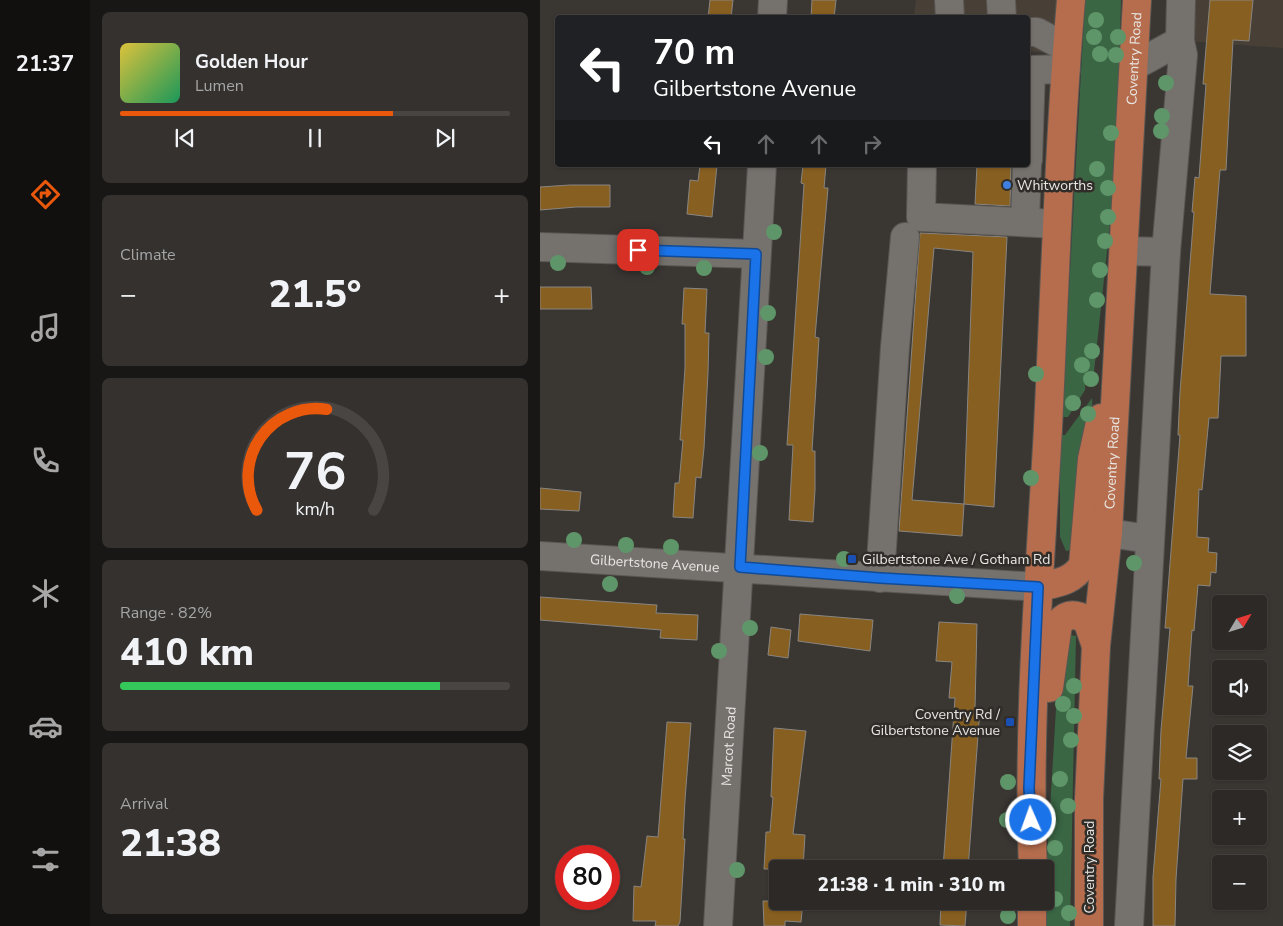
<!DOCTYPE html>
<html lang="en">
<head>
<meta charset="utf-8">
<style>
  body { margin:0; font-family:"Nunito Sans",sans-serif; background:#34312e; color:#f1f3f6; height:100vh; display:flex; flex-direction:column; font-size:19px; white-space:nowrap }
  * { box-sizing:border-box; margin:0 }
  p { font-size:16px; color:#a6a6a7 }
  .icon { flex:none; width:28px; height:28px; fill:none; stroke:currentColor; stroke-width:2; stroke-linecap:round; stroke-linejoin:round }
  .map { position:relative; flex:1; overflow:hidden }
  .details { display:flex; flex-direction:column; gap:12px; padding:12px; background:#181715; width:450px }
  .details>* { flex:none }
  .banner { position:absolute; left:15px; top:15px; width:475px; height:152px; border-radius:5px; box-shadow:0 1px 4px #0004,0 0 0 1px #484543; background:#202124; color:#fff; overflow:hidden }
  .needle { width:32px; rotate:52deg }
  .tools { position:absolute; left:672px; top:595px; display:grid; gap:10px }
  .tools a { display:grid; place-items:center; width:55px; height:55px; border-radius:5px; background:#2c2926; box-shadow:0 1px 4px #0004,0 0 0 1px #484543; font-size:25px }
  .speed { position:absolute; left:15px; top:845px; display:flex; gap:10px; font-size:25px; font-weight:700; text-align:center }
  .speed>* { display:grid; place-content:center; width:65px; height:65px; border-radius:50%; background:#2c2926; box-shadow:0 1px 4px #0004,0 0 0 1px #484543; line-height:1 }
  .speed .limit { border:8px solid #d22; background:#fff; color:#111 }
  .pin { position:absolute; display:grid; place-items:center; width:42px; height:42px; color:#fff; margin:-21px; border-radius:10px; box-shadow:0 2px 8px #0006 }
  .me { position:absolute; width:55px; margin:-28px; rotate:358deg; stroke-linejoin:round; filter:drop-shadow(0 0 4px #0008) }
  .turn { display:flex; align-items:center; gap:18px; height:105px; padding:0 15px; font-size:22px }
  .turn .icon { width:65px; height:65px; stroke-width:2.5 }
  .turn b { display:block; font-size:35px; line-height:42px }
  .lanes { display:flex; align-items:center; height:48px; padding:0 15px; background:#0003; justify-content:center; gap:25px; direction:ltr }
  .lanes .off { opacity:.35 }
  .big { font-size:38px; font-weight:800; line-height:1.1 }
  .details .tile { flex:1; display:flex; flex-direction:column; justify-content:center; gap:8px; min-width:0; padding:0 18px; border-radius:8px; background:#34312e }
  .details .dial { align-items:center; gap:0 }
  .dial svg { height:130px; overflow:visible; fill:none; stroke:#484543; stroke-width:7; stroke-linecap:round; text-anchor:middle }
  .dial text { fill:#f1f3f6; stroke:none }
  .song { display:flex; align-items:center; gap:15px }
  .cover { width:60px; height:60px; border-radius:8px; background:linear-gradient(135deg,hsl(50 70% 55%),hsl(150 70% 35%)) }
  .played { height:5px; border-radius:2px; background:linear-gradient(90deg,#ea580c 70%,#484543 70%) }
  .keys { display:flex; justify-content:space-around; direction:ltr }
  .heat { display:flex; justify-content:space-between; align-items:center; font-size:28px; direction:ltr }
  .charge { height:8px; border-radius:4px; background:linear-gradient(90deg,#34c759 82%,#484543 0) }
  .trip { position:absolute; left:229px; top:860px; width:285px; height:50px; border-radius:5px; background:#2c2926; box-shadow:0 1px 4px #0004,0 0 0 1px #484543; font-weight:800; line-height:50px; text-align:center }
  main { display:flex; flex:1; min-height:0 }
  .tabs { display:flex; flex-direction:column; width:90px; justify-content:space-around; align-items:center; background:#12100f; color:#a6a6a7 }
  .tabs .icon { width:35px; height:35px }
  .tabs .current { color:#ea580c }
  .tabs b { font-size:22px; color:#f1f3f6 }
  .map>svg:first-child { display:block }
  .built { fill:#484037 }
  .green { fill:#3a6644 }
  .building { fill:#875f20; stroke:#898580; fill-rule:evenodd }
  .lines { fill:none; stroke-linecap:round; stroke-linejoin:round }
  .minor-casing { stroke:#595653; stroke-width:30 }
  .highway-casing { stroke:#595653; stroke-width:30 }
  .minor { stroke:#75716d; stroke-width:28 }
  .highway { stroke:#b56d4d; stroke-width:28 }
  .tree { fill:#5f9669 }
  .route-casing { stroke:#114b97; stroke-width:12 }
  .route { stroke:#1a73e8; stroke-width:9 }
  .shop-dot { fill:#3f7fe0; stroke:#302d29; stroke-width:2 }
  .transit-dot { fill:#1a4fb4; stroke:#302d29; stroke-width:2 }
  .labels { text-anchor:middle; stroke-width:5; stroke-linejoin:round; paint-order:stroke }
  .street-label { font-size:14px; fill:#e8e6e3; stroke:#302d29 }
  .poi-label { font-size:14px; fill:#e8e6e3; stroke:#302d29; text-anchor:start }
</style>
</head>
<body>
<main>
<nav class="tabs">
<b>21:37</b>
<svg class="icon current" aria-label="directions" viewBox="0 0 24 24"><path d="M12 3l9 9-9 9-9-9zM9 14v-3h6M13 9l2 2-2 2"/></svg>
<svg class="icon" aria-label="music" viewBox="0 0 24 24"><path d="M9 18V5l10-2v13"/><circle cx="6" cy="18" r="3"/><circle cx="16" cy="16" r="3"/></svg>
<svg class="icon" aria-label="phone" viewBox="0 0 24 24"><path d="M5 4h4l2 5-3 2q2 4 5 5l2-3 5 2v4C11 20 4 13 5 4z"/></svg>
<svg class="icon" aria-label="climate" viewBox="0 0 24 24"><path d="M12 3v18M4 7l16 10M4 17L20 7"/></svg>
<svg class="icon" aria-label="car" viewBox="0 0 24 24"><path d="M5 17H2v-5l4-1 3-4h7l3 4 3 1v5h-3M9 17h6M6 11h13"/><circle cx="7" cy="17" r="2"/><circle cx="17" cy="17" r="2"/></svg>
<svg class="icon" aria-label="filters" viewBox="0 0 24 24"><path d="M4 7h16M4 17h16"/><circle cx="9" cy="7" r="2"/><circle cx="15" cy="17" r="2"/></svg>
</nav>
<section class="details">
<div class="tile">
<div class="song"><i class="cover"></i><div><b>Golden Hour</b><p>Lumen</p></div></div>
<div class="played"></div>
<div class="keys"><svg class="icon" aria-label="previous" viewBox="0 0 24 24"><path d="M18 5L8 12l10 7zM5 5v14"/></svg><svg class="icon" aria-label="pause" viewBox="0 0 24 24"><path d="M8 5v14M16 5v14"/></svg><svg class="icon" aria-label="next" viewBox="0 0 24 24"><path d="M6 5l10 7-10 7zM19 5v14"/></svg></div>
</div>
<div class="tile"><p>Climate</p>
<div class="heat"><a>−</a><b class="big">21.5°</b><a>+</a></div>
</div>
<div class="tile dial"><svg viewBox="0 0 100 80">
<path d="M14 69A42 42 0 1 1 86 69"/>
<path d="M14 69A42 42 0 0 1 57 7" stroke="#ea580c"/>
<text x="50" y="56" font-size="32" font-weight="700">76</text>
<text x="50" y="72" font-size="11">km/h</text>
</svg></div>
<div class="tile"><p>Range · 82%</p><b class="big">410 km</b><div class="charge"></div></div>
<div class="tile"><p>Arrival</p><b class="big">21:38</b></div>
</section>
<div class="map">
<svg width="743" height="926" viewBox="0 0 743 926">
  <rect width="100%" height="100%" fill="#3a3733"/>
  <path class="built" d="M376,0H519L516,54L488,51V18H374Z
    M649,0H743V48L647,41Z"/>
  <path class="green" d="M545,0H581L577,159L554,372L546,373L545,390L528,417H522Z
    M552,398L553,420L535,549L526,551L520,537V435H525Z
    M524,634L536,636L530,926H503L517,692Z"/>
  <path class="building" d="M170,0H193L191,18H168Z
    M272,0H296L294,18H271Z
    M670,0H713L709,41L693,40L686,170H680L670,294L706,296V356H681L678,418H669L662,490L659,489L657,537L669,538L668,552L677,553L676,573L671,572L670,586L658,585L654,631L652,630L648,686H653L646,758H657V779H643L636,879L635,926H613V877L621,779H619L621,730L630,628H625L640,435H638L640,392L654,212H652L655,177L659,178L666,84H663Z
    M160,165H177L172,217L147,214L150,180L158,181Z
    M263,165H286L284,188H288L275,337L279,338L272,451H275V490L273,522L249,520L253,445H247L264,184L261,183Z
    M437,165H471L470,206L435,204Z
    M30,185H70V207H36L0,210V187Z
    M380,233L467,237L454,507L424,504L422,536L359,531ZM394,248L433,252L424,504L372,500Z
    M0,287H51L52,309H0Z
    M144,288L167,289L165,333H169L168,373L164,448L161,478L156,477L153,518L133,517L135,483H139L143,440H140L145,368V324H142Z
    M0,488L41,492L39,511L0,509Z
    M0,597L117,605L116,613L158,615L157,640L120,638L121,630L0,620Z
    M260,614L333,620L330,651L258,641Z
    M399,622L437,624L435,708L440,709L428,869H403L415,698H409L412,662L396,661Z
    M231,627L251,630L248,658L228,655Z
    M127,722L151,723L145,800L143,839H145L140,922L138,926H115L116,921H93L94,886L101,887L107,836L118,837Z
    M234,728L266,731L253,834L265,835L263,869H224L226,832H230L233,797H231Z
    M223,901H263L261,922L245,921V926H224Z
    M401,901H427L425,926L400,925Z"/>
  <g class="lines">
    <defs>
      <g id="minor">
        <path d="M409,0L410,18"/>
        <path d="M461,0L462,18"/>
        <path d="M232,18L233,0"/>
        <path d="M488,32H497L527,48"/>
        <path d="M594,66L640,41L641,0"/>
        <path d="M488,160L491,70L526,69"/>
        <path d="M382,165L381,217L517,224"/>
        <path d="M485,222L487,165"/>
        <path d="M0,247L216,254"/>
        <path d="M584,251L626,252"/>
        <path d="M568,533L610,539"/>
        <path id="s1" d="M0,556L499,587"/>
        <path d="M340,578L355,347L365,237"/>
        <path id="s2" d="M178,926L222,165"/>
        <path d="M589,926L626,252L643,55L640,41"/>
      </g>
      <g id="highway">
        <path d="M499,587C517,583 532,582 543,565L552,459L561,418"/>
        <path d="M509,688L518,624C527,613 535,613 547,620L556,646"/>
        <path d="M493,869C487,721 500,575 508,428C515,285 519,142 531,0"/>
        <path d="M492,926V901"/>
        <path id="s3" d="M549,926V799L556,646L568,533L597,0"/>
      </g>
    </defs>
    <use href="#minor" class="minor-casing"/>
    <use href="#highway" class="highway-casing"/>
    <use href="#minor" class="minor"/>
    <use href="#highway" class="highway"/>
  </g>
  <g class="tree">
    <circle cx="556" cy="20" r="8"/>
    <circle cx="554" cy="37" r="8"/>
    <circle cx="578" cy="37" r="8"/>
    <circle cx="560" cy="54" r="8"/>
    <circle cx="576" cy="55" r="8"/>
    <circle cx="626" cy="83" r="8"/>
    <circle cx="622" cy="116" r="8"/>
    <circle cx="621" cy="131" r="8"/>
    <circle cx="571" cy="133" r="8"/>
    <circle cx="557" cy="169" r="8"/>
    <circle cx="568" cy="188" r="8"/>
    <circle cx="568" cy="217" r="8"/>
    <circle cx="234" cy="232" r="8"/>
    <circle cx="565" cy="241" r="8"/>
    <circle cx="18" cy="263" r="8"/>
    <circle cx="107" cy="267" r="8"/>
    <circle cx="164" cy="268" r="8"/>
    <circle cx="560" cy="270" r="8"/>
    <circle cx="557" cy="300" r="8"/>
    <circle cx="228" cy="313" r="8"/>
    <circle cx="552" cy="351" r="8"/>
    <circle cx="226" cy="357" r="8"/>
    <circle cx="542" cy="365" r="8"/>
    <circle cx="496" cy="374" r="8"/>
    <circle cx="551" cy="379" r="8"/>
    <circle cx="533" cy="403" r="8"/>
    <circle cx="548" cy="414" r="8"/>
    <circle cx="220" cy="453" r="8"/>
    <circle cx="491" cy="478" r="8"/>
    <circle cx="34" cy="540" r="8"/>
    <circle cx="86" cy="545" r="8"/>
    <circle cx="131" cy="547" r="8"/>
    <circle cx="304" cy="559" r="8"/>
    <circle cx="594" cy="563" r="8"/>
    <circle cx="70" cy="584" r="8"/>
    <circle cx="417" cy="596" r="8"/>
    <circle cx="210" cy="628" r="8"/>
    <circle cx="179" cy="651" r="8"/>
    <circle cx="534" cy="686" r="8"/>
    <circle cx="523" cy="704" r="8"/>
    <circle cx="534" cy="716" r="8"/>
    <circle cx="531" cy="740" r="8"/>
    <circle cx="520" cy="779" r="8"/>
    <circle cx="468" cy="782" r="8"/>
    <circle cx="528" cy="806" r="8"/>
    <circle cx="467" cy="820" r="8"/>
    <circle cx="515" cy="848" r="8"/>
    <circle cx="197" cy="870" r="8"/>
    <circle cx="515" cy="899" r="8"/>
    <circle cx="529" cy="913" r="8"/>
    <circle cx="468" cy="916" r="8"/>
  </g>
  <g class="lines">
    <defs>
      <path id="route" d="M98,250L216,254L200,567L340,578L498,587L489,788L491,820"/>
    </defs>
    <use href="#route" class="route-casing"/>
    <use href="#route" class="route"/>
  </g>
  <circle class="shop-dot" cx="467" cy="185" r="5"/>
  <g class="transit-dot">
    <rect x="307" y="554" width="10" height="10" rx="2.5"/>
    <rect x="465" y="717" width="10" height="10" rx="2.5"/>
  </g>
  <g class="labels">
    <g class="street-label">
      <text dy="5" stroke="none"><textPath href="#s3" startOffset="869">Coventry Road</textPath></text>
      <text dy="5" stroke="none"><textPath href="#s3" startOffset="464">Coventry Road</textPath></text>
      <text dy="5" stroke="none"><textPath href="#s1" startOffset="115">Gilbertstone Avenue</textPath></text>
      <text dy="5" stroke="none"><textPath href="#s2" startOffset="180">Marcot Road</textPath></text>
      <text transform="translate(549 867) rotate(-90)" y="5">Coventry Road</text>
    </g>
    <g class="poi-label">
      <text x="477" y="190">Whitworths</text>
      <text x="322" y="564">Gilbertstone Ave / Gotham Rd</text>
      <text x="460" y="719" text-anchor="end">Coventry Rd /<tspan x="460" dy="16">Gilbertstone Avenue</tspan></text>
    </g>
  </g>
</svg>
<div class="tools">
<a><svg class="needle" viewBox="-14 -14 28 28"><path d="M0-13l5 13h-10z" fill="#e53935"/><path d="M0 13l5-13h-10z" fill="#a6a6a7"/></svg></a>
<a><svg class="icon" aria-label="sound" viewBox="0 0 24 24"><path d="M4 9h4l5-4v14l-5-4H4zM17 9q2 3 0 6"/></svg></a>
<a><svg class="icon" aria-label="layers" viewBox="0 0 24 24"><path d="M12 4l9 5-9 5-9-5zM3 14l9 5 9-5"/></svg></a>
<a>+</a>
<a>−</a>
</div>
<div class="speed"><div class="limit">80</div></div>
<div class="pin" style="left:98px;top:250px;background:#d93025"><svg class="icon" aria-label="arrive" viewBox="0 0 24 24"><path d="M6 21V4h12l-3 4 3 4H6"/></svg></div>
<svg class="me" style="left:491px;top:820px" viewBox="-20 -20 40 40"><circle r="17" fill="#1a73e8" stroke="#fff" stroke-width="3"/><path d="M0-11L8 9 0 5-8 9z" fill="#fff"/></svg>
<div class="trip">21:38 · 1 min · 310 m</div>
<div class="banner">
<div class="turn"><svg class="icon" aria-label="left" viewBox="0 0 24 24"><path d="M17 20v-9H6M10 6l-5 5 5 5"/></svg><div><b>70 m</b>Gilbertstone Avenue</div></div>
<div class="lanes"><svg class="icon" aria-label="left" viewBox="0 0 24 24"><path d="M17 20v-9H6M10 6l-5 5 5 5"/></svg><svg class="icon off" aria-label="ahead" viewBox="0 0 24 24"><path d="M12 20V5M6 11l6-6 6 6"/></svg><svg class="icon off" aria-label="ahead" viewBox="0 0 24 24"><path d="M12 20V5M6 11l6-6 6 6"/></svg><svg class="icon off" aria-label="right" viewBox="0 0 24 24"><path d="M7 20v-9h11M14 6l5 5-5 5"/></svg></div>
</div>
</div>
</main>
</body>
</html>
